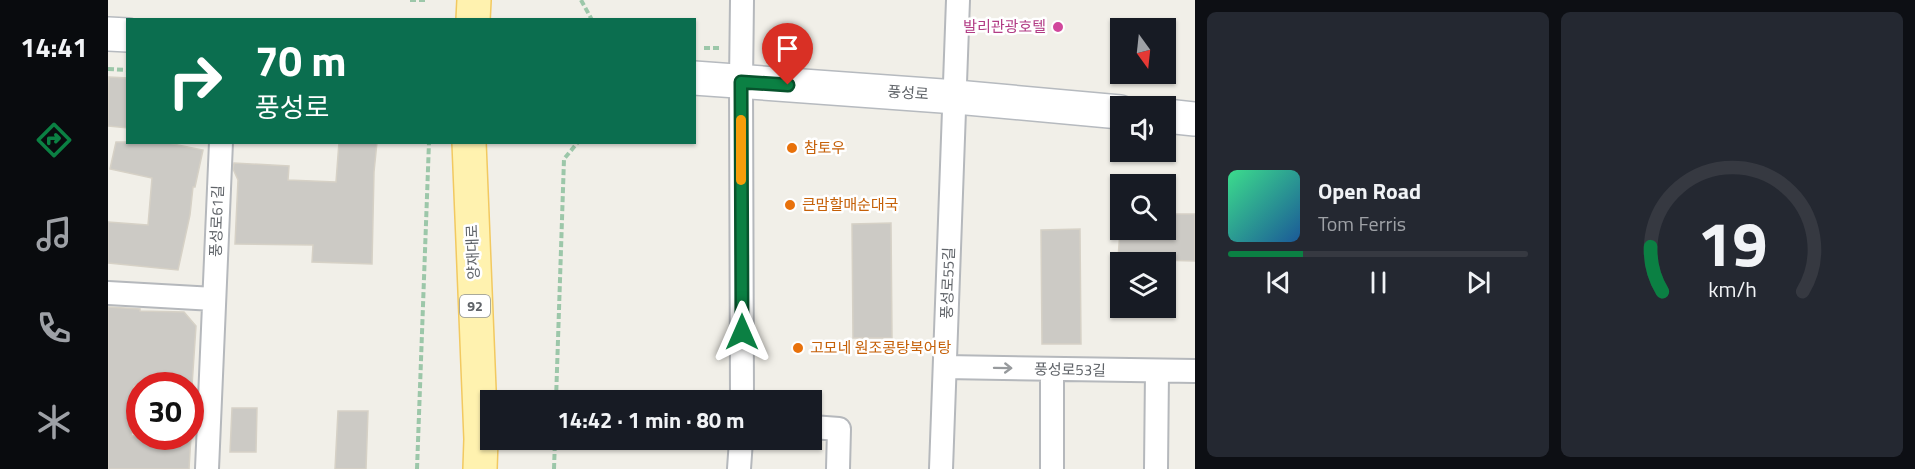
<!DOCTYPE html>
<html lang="en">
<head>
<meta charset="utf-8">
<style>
  body { margin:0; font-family:"Titillium Web","Noto Sans KR",sans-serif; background:#242831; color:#f1f3f6; height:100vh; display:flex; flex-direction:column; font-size:22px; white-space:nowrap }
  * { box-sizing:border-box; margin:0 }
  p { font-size:20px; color:#9ea1a6 }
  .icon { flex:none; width:33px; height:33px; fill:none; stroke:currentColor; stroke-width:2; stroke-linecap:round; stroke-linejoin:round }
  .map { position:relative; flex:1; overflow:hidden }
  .sheet { display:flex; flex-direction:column; gap:12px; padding:12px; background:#0d0f14; width:720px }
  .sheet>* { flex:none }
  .top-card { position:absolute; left:18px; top:18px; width:570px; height:126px; border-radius:0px; box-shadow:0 2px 4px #0004; background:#0b6e4f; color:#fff; overflow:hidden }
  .needle { width:39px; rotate:165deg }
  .tools { position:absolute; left:1002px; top:18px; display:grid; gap:12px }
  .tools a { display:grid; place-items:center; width:66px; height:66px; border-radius:0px; background:#171b24; box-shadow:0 2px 4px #0004; font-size:30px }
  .speed { position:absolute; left:18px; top:372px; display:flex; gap:12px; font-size:30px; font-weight:700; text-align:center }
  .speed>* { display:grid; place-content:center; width:78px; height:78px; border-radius:50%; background:#171b24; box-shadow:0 2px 4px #0004; line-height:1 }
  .speed .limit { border:9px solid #d22; background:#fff; color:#111 }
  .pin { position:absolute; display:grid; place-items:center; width:51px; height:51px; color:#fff; margin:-62px -26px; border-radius:50% 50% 50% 0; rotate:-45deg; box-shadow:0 0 6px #0007 }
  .pin .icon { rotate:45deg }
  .me { position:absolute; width:66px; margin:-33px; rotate:0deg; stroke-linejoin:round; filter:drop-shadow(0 0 4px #0008) }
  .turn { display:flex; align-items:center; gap:21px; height:126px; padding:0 30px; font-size:27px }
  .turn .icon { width:78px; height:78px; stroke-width:2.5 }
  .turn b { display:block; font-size:42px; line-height:51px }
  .sheet .tile { flex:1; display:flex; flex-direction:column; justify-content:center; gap:9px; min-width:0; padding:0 21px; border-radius:9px; background:#242831 }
  .sheet .dial { align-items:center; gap:0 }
  .dial svg { height:156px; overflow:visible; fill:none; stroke:#363941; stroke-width:7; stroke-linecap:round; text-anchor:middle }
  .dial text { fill:#f1f3f6; stroke:none }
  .song { display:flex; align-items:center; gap:18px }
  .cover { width:72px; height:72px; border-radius:9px; background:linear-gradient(135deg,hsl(150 70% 55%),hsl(210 70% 35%)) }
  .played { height:6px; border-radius:3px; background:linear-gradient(90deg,#0b8043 25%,#363941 25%) }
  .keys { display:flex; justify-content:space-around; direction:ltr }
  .sheet .tiles { flex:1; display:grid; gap:12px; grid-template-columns:repeat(2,1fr) }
  .trip { position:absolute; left:372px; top:390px; width:342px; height:60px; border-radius:0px; background:#171b24; box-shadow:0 2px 4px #0004; font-weight:700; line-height:60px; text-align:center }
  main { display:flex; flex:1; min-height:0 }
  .dock { display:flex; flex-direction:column; width:108px; justify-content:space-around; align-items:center; background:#090b0e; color:#9ea1a6 }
  .dock .icon { width:42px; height:42px }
  .dock .on { color:#0b8043 }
  .dock b { font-size:27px; color:#f1f3f6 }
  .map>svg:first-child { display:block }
  .building { fill:#cccac5; stroke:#d6d1c6; stroke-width:1.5 }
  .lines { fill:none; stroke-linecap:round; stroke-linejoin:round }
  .street-casing { stroke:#b5b8bc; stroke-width:26 }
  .secondary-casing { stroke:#b6babf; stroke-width:36 }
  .primary-casing { stroke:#f2c960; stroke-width:36 }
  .path { stroke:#9cc7a9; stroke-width:4; stroke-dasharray:6 3; stroke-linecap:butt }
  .street { stroke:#fff; stroke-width:22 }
  .secondary { stroke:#fff; stroke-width:33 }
  .primary { stroke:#fff2af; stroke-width:33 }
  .oneway { stroke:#979a9d }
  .route-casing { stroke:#07532c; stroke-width:15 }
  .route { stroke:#0b8043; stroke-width:10 }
  .slow { stroke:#f59e0b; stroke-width:10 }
  .hotel-dot { fill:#d1479c; stroke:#fff; stroke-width:2 }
  .food-dot { fill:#e8710a; stroke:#fff; stroke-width:2 }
  .labels { text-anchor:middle; stroke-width:5; stroke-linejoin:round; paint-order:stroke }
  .shield { fill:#fff; stroke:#8f9295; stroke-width:1.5 }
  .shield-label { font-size:14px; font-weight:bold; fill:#5f6368 }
  .hotel-label { font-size:15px; fill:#b23c85; stroke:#fff; text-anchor:end }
  .street-label { font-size:15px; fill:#5f6368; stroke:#fff }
  .food-label { font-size:15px; fill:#c56008; stroke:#fff; text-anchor:start }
</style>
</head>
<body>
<main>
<nav class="dock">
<b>14:41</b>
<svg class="icon on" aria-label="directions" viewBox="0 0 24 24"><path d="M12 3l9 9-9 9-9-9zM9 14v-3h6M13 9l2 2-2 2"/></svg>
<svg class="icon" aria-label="music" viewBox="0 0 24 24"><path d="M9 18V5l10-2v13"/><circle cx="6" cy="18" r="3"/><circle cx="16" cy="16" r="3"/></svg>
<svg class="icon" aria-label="phone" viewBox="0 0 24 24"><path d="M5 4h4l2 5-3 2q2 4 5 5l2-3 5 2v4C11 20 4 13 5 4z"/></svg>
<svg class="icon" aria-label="climate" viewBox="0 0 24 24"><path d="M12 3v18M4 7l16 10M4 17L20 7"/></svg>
</nav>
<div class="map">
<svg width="1087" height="469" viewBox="0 0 1087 469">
  <rect width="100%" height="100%" fill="#f1efe8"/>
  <path class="building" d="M1,77L20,78V128L0,126Z
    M8,142H55L95,150L87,187H85L82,215L70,270L0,263V222L40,225L44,178L2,169Z
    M231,142H269L266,172L264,264L204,262L205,245L127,244L130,180L125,169L126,163L181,166L180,180L228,182Z
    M1058,214H1087V261L1010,259L1012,230H1058Z
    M783,223L784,338H745L744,224Z
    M972,229L973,344H934L933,230Z
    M0,307L32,309V311L76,312L88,326L84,386H26L23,436H83L81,469H0Z
    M124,408H149L148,452H122Z
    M230,411H260L258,469H227Z"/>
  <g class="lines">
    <defs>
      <path id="street" d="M0,293L106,299
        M837,367L1087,371
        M634,400L633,82L634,0
        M704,427L731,429L730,469
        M99,469L113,142
        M631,469L633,440
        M833,469L850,0
        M944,469V369
        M1048,469L1049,371"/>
      <path id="secondary" d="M0,34L20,35
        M586,78L848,97L1012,112
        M1058,116L1087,119"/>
      <path id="primary" d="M365,20L366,0
        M361,142L373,439L372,469"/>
    </defs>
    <use href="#street" class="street-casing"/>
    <use href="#secondary" class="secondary-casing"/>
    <use href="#primary" class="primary-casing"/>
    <path class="path" d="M302,0H317
      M473,0L484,20
      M596,48H613
      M0,69L20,70
      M448,400L456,159L470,142
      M309,469L321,142
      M446,469L447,440"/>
    <use href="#street" class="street"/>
    <use href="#secondary" class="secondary"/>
    <use href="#primary" class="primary"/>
  </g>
  <defs><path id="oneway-shaft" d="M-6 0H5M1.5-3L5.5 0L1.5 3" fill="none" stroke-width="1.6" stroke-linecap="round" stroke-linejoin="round" transform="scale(1.5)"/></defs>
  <use class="oneway" href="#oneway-shaft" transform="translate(895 368) rotate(1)"/>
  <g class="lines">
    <defs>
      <path id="route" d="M634,332L633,82L680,85"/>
    </defs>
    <use href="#route" class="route-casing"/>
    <use href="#route" class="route"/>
    <path class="slow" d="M633,120V180"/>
  </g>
  <circle class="hotel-dot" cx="950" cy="27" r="6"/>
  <g class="food-dot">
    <circle cx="684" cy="148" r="6"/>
    <circle cx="682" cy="205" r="6"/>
    <circle cx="690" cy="348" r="6"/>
  </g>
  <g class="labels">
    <rect class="shield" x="352" y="295" width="30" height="22" rx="4.5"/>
    <g class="shield-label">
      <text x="367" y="311">92</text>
    </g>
    <g class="hotel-label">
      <text x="938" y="32">발리관광호텔</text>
    </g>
    <g class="street-label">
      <text transform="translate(800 93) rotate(4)" y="5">풍성로</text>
      <text transform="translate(109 221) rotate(-88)" y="5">풍성로61길</text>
      <text transform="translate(365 252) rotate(-92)" y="5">양재대로</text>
      <text transform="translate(840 283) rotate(-88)" y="5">풍성로55길</text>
      <text transform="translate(962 370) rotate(1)" y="5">풍성로53길</text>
    </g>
    <g class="food-label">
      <text x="696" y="153">참토우</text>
      <text x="694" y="210">큰맘할매순대국</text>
      <text x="702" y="353">고모네 원조콩탕북어탕</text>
    </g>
  </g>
</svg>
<div class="tools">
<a><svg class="needle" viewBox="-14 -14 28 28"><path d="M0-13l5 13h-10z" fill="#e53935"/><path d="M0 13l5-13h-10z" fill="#9ea1a6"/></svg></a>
<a><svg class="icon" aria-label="sound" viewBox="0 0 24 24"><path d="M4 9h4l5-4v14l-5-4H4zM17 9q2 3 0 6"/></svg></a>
<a><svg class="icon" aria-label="search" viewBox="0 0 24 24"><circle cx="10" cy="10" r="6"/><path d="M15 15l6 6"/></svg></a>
<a><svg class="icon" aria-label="layers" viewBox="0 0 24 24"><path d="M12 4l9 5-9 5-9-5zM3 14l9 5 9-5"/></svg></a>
</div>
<div class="speed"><div class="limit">30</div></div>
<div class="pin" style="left:680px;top:85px;background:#d93025"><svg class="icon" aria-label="arrive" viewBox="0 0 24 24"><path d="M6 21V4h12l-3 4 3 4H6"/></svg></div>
<svg class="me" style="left:634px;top:332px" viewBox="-20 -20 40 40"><path d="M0-17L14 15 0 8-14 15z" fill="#0b8043" stroke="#fff" stroke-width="4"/></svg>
<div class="trip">14:42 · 1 min · 80 m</div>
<div class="top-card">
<div class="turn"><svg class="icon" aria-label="right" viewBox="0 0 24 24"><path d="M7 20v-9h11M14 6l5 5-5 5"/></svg><div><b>70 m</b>풍성로</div></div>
</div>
</div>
<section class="sheet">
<div class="tiles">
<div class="tile">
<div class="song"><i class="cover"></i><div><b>Open Road</b><p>Tom Ferris</p></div></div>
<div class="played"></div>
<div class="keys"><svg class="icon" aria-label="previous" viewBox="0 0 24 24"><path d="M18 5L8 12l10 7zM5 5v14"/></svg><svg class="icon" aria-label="pause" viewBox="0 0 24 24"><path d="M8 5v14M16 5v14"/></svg><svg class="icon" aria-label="next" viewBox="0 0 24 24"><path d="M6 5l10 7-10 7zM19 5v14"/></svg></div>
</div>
<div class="tile dial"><svg viewBox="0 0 100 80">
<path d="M14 69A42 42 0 1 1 86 69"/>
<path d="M14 69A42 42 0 0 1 8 46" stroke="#0b8043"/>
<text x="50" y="56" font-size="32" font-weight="700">19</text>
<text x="50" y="72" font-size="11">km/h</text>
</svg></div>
</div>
</section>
</main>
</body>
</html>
